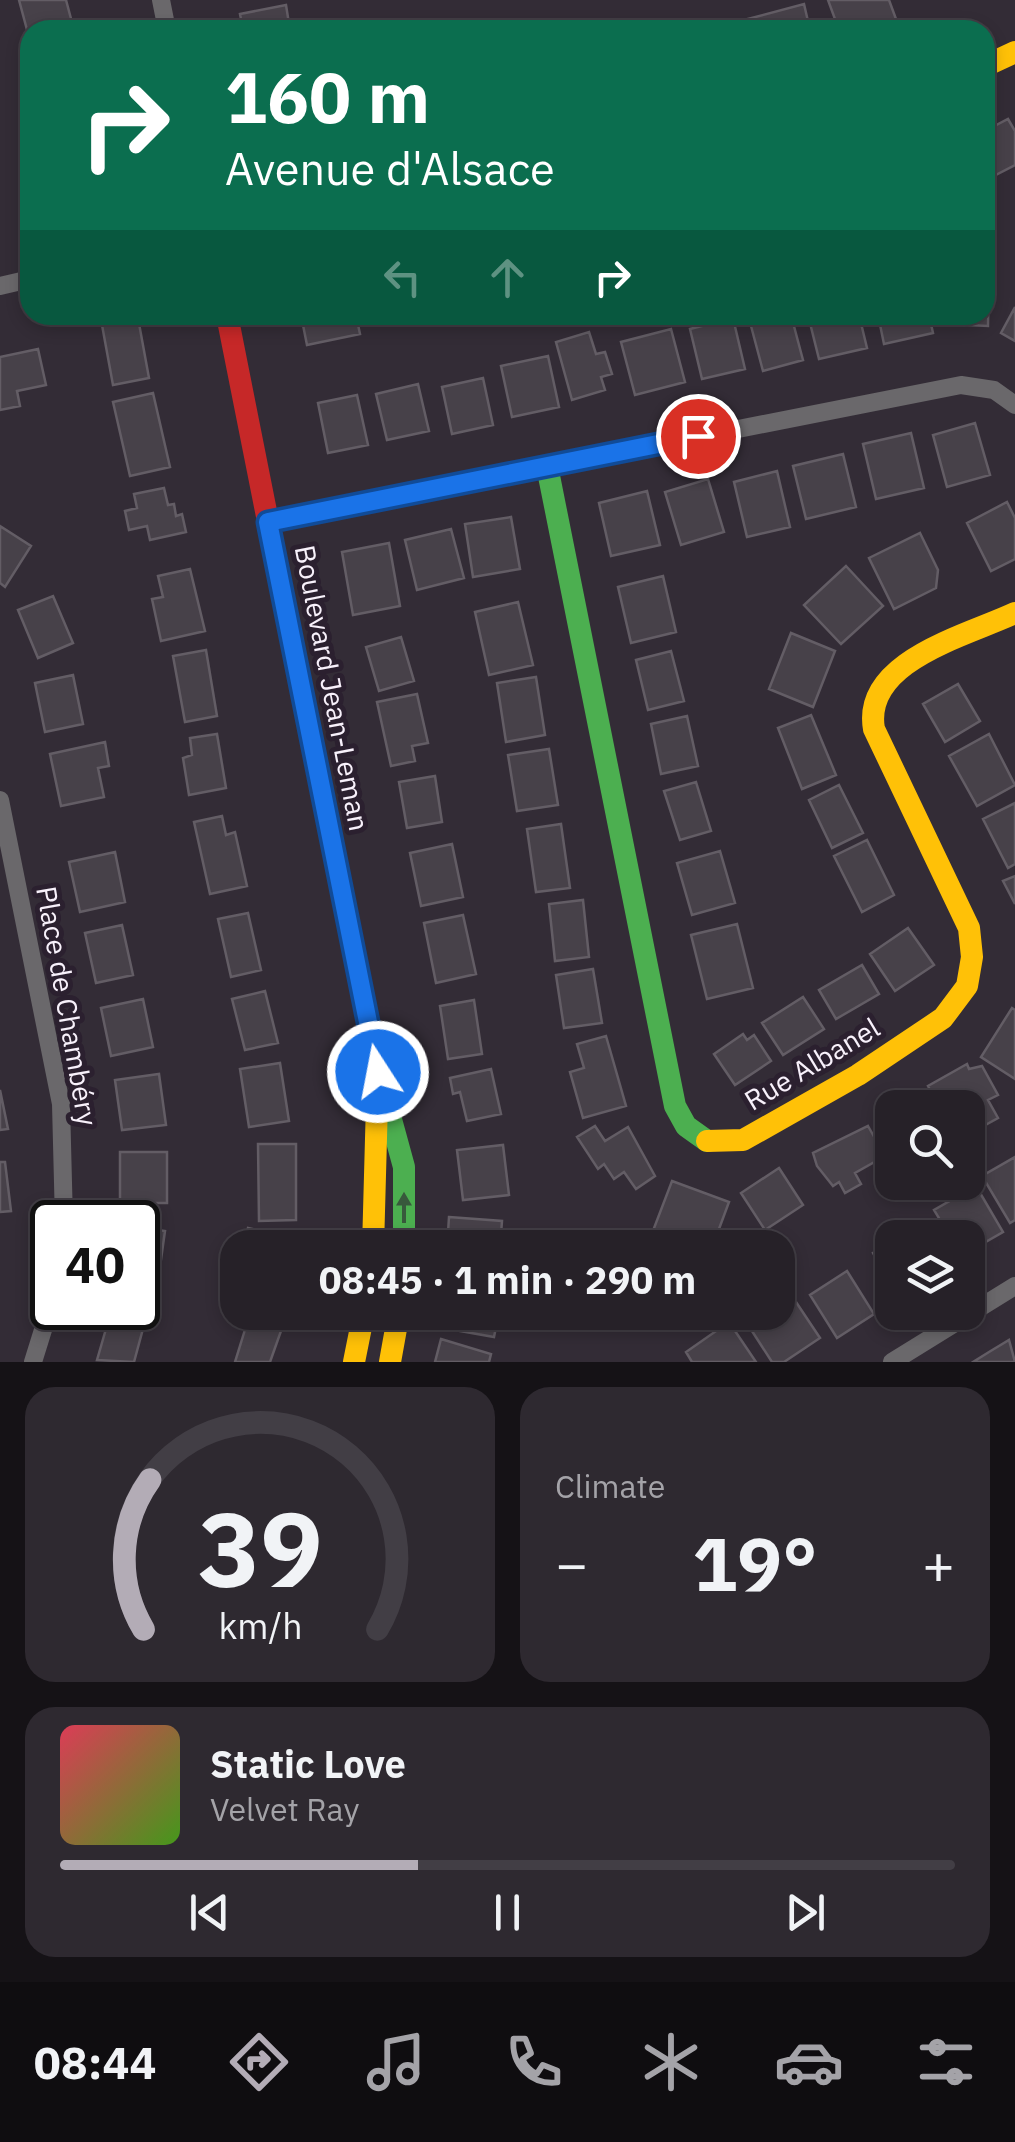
<!DOCTYPE html>
<html lang="en">
<head>
<meta charset="utf-8">
<style>
  body { margin:0; font-family:"IBM Plex Sans",sans-serif; background:#2e2930; color:#f1f3f6; height:100vh; display:flex; flex-direction:column; font-size:38px; white-space:nowrap }
  * { box-sizing:border-box; margin:0 }
  p { font-size:32px; color:#a4a3a8 }
  .icon { flex:none; width:55px; height:55px; fill:none; stroke:currentColor; stroke-width:2; stroke-linecap:round; stroke-linejoin:round }
  .map { position:relative; height:1362px; overflow:hidden }
  .sheet { display:flex; flex-direction:column; gap:25px; padding:25px; background:#151216; flex:1 }
  .sheet>* { flex:none }
  .hud { position:absolute; left:20px; top:20px; width:975px; height:305px; border-radius:30px; box-shadow:0 5px 15px #0003,0 0 0 2px #423e45; background:#0b6e4f; color:#fff; overflow:hidden }
  .tools { position:absolute; left:875px; top:1090px; display:grid; gap:20px }
  .tools a { display:grid; place-items:center; width:110px; height:110px; border-radius:20px; background:#262128; box-shadow:0 5px 15px #0003,0 0 0 2px #423e45; font-size:50px }
  .speed { position:absolute; left:30px; top:1200px; display:flex; gap:20px; font-size:50px; font-weight:700; text-align:center }
  .speed>* { display:grid; place-content:center; width:130px; height:130px; border-radius:50%; background:#262128; box-shadow:0 5px 15px #0003,0 0 0 2px #423e45; line-height:1 }
  .speed .limit { border:5px solid #111; border-radius:15px; background:#fff; color:#111 }
  .pin { position:absolute; display:grid; place-items:center; width:85px; height:85px; color:#fff; margin:-42px; border:5px solid #fff; border-radius:50%; box-shadow:0 2px 10px #0007 }
  .me { position:absolute; width:110px; margin:-55px; rotate:349deg; stroke-linejoin:round; filter:drop-shadow(0 0 8px #0008) }
  .turn { display:flex; align-items:center; gap:35px; height:210px; padding:0 40px; font-size:45px }
  .turn .icon { width:130px; height:130px; stroke-width:2.5 }
  .turn b { display:block; font-size:70px; line-height:85px }
  .lanes { display:flex; align-items:center; height:95px; padding:0 40px; background:#0003; justify-content:center; gap:50px; direction:ltr }
  .lanes .off { opacity:.35 }
  .big { font-size:75px; font-weight:800; line-height:1.1 }
  .sheet .tile { flex:1; display:flex; flex-direction:column; justify-content:center; gap:15px; min-width:0; padding:0 35px; border-radius:30px; background:#2e2930 }
  .sheet .dial { align-items:center; gap:0 }
  .dial svg { height:260px; overflow:visible; fill:none; stroke:#423e45; stroke-width:7; stroke-linecap:round; text-anchor:middle }
  .dial text { fill:#f1f3f6; stroke:none }
  .song { display:flex; align-items:center; gap:30px }
  .cover { width:120px; height:120px; border-radius:15px; background:linear-gradient(135deg,hsl(350 70% 55%),hsl(100 70% 35%)) }
  .played { height:10px; border-radius:5px; background:linear-gradient(90deg,#b3acb6 40%,#423e45 40%) }
  .keys { display:flex; justify-content:space-around; direction:ltr }
  .heat { display:flex; justify-content:space-between; align-items:center; font-size:55px; direction:ltr }
  .sheet .tiles { flex:1; display:grid; gap:25px; grid-template-columns:1fr 1fr }
  .tile:last-child { grid-column:span 2 }
  .trip { position:absolute; left:220px; top:1230px; width:575px; height:100px; border-radius:30px; background:#262128; box-shadow:0 5px 15px #0003,0 0 0 2px #423e45; font-weight:800; line-height:100px; text-align:center }
  .tab-bar { display:flex; height:160px; justify-content:space-around; align-items:center; background:#0f0d10; color:#a4a3a8 }
  .tab-bar .icon { width:70px; height:70px }
  .tab-bar .selected { color:#b3acb6 }
  .tab-bar b { font-size:45px; color:#f1f3f6 }
  .map>svg:first-child { display:block }
  .building { fill:#474149; stroke:#635d65; stroke-width:2.5 }
  .lines { fill:none; stroke-linecap:round; stroke-linejoin:round }
  .street { stroke:#6a686b; stroke-width:18 }
  .fast { stroke:#4caf50; stroke-width:22 }
  .slow { stroke:#ffc107; stroke-width:22 }
  .jam { stroke:#c62828; stroke-width:22 }
  .oneway { fill:#38593c }
  .route-casing { stroke:#114b97; stroke-width:25 }
  .route { stroke:#1a73e8; stroke-width:18 }
  .labels { text-anchor:middle; stroke-width:10; stroke-linejoin:round; paint-order:stroke }
  .street-label { font-size:28px; fill:#f8f1fb; stroke:#2b202f }
</style>
</head>
<body>
<div class="map">
<svg width="1015" height="1362" viewBox="0 0 1015 1362">
  <rect width="100%" height="100%" fill="#332c36"/>
  <path class="building" d="M19,0H66L74,30H30V41Z
    M828,0H889L896,19L867,30H839Z
    M804,4L810,30H751L748,19Z
    M286,5L290,30H243L240,14Z
    M1008,119L1015,131V165L986,180L985,131Z
    M985,274H989L988,326L944,324L945,315H985Z
    M1015,307V341L1001,333Z
    M301,315H356L360,334L307,345Z
    M791,315L803,360L763,371L751,326Z
    M808,315H859L867,348L819,359Z
    M878,315H929L933,333L884,344Z
    M138,318L149,378L113,385L102,325Z
    M733,318L745,369L702,379L690,329Z
    M671,329L685,382L635,395L621,342Z
    M589,332L596,354L605,352L612,374L601,377L605,390L572,400L556,342Z
    M38,349L46,385L17,391L20,406L0,410V357Z
    M548,356L559,407L512,417L501,366Z
    M483,378L493,425L452,434L442,387Z
    M418,384L429,431L387,440L376,394Z
    M153,393L170,467L130,476L113,402Z
    M357,395L368,445L328,453L318,403Z
    M975,423L990,475L947,487L933,435Z
    M911,433L924,488L876,499L863,444Z
    M843,454L856,507L806,519L793,466Z
    M777,471L790,527L747,537L734,482Z
    M708,479L724,532L681,545L665,492Z
    M164,488L168,505L174,504L176,516L182,514L186,532L150,540L147,526L129,530L125,511L137,508L134,494Z
    M647,491L660,545L611,556L599,503Z
    M1007,502L1015,518V559L991,571L967,523Z
    M511,517L520,569L473,577L465,524Z
    M0,526L31,546L5,587L0,583Z
    M451,529L464,578L417,590L405,540Z
    M920,533L938,570L936,588L894,609L869,558Z
    M389,543L400,606L353,615L342,552Z
    M846,566L883,606L841,644L804,605Z
    M190,569L205,631L161,641L152,599L163,597L158,576Z
    M663,576L676,632L631,643L618,587Z
    M53,596L73,643L38,658L18,610Z
    M518,602L533,665L489,675L475,612Z
    M791,633L835,651L813,707L769,689Z
    M401,637L414,681L379,691L366,647Z
    M206,650L217,716L185,722L173,656Z
    M671,651L684,701L648,710L636,660Z
    M73,675L83,724L45,732L35,683Z
    M536,677L545,735L506,742L497,683Z
    M958,684L980,721L945,742L923,704Z
    M417,694L428,743L412,746L415,761L391,766L377,702Z
    M811,715L836,775L802,789L778,728Z
    M687,716L698,766L661,774L651,724Z
    M217,734L226,788L189,795L183,758L192,755L190,738Z
    M989,734L1015,785L977,806L949,756Z
    M105,742L109,766L98,768L104,797L61,806L50,754Z
    M549,749L558,805L517,811L508,755Z
    M435,776L442,822L407,828L399,782Z
    M696,782L711,831L680,840L664,791Z
    M839,785L863,833L832,848L809,800Z
    M1015,803V864L1008,868L983,819Z
    M222,816L226,835L235,832L247,886L210,894L194,822Z
    M561,824L570,888L536,892L527,829Z
    M867,840L894,895L862,912L834,856Z
    M452,844L463,897L421,906L410,853Z
    M720,851L735,903L692,915L677,863Z
    M115,852L125,902L80,912L69,862Z
    M1015,876V904L1003,881Z
    M583,900L589,957L555,961L549,904Z
    M248,913L261,970L231,977L218,919Z
    M463,915L476,974L436,983L424,923Z
    M737,924L753,988L707,999L691,935Z
    M122,925L133,975L96,983L85,933Z
    M908,928L934,965L895,991L870,954Z
    M862,965L879,994L836,1019L819,990Z
    M593,969L602,1023L564,1028L556,975Z
    M265,991L278,1043L245,1050L232,999Z
    M803,997L824,1029L783,1055L762,1023Z
    M143,999L153,1047L111,1056L101,1008Z
    M474,1000L482,1054L448,1059L440,1006Z
    M1012,1008L1015,1010V1079L981,1057Z
    M743,1034L747,1040L754,1035L771,1061L735,1085L714,1054Z
    M606,1036L626,1106L583,1118L570,1072L584,1068L577,1044Z
    M280,1063L289,1121L249,1127L240,1069Z
    M967,1064L969,1069L982,1066L998,1095L988,1100L998,1118L978,1129L971,1116L968,1118V1108H940L928,1086Z
    M491,1069L501,1114L467,1121L460,1092L453,1094L450,1078Z
    M159,1074L166,1125L122,1130L115,1080Z
    M0,1090L8,1129L0,1130Z
    M922,1091L932,1108H901L908,1103L906,1100Z
    M595,1126L605,1141L628,1127L655,1176L636,1189L624,1172L614,1179L604,1164L598,1169L577,1137Z
    M868,1126L885,1156L855,1173L861,1184L845,1193L839,1182L833,1186L817,1166L813,1153Z
    M258,1144H296V1220L259,1221Z
    M503,1145L509,1195L463,1200L457,1150Z
    M120,1152H167V1203H120Z
    M1015,1157V1220L1010,1223L982,1176Z
    M0,1162H5L11,1211L0,1212Z
    M779,1168L803,1205L765,1230L741,1193Z
    M672,1181L729,1202L716,1237L698,1230L691,1248H683L651,1236Z
    M976,1186L1003,1232L968,1252V1238H951L934,1210Z
    M449,1217L502,1221L500,1248H447Z
    M138,1227L165,1231L158,1281L138,1278Z
    M248,1228L296,1239L294,1248H243Z
    M892,1241V1287L873,1253Z
    M847,1271L874,1314L837,1338L810,1295Z
    M796,1302L820,1338L784,1362H772L752,1331Z
    M446,1312H499L494,1337L443,1328Z
    M110,1315L144,1325L134,1362L97,1360Z
    M248,1320L281,1331L270,1362H235Z
    M729,1322L756,1362H692L686,1352Z
    M441,1339L491,1354L489,1362H435Z
    M1009,1340L1015,1362H973L989,1352Z"/>
  <g class="lines">
    <path class="street" d="M161,0L167,30
      M0,286L30,279
      M268,522L961,385L994,390L1015,405
      M0,800L61,1104L64,1222
      M33,1362L52,1301
      M892,1362L1015,1286"/>
    <path class="fast" d="M547,466L675,1106L686,1126L707,1141
      M316,763L378,1072L404,1167V1248"/>
    <path class="slow" d="M985,66L1015,52
      M707,1141L743,1140L858,1075L943,1018L967,986L972,957L969,928L874,729C862,661 966,636 1015,613
      M373,1248L377,1102
      M354,1362L364,1312
      M390,1362L399,1312"/>
    <path class="jam" d="M227,315L316,763"/>
  </g>
  <defs><path id="oneway-solid" d="M-6-.8H1V-3.2L6.5 0L1 3.2V.8H-6Z" transform="scale(2.5)"/></defs>
  <use class="oneway" href="#oneway-solid" transform="translate(404 1208) rotate(-90)"/>
  <g class="lines">
    <defs>
      <path id="route" d="M378,1072L268,522L698,436"/>
    </defs>
    <use href="#route" class="route-casing"/>
    <use href="#route" class="route"/>
  </g>
  <g class="labels">
    <g class="street-label">
      <text transform="translate(332 688) rotate(79)" y="10">Boulevard Jean-Leman</text>
      <text transform="translate(67 1006) rotate(80)" y="10">Place de Chambéry</text>
      <text transform="translate(812 1064) rotate(-31)" y="10">Rue Albanel</text>
    </g>
  </g>
</svg>
<div class="tools">
<a><svg class="icon" aria-label="search" viewBox="0 0 24 24"><circle cx="10" cy="10" r="6"/><path d="M15 15l6 6"/></svg></a>
<a><svg class="icon" aria-label="layers" viewBox="0 0 24 24"><path d="M12 4l9 5-9 5-9-5zM3 14l9 5 9-5"/></svg></a>
</div>
<div class="speed"><div class="limit">40</div></div>
<div class="pin" style="left:698px;top:436px;background:#d93025"><svg class="icon" aria-label="arrive" viewBox="0 0 24 24"><path d="M6 21V4h12l-3 4 3 4H6"/></svg></div>
<svg class="me" style="left:378px;top:1072px" viewBox="-20 -20 40 40"><circle r="17" fill="#1a73e8" stroke="#fff" stroke-width="3"/><path d="M0-11L8 9 0 5-8 9z" fill="#fff"/></svg>
<div class="trip">08:45 · 1 min · 290 m</div>
<div class="hud">
<div class="turn"><svg class="icon" aria-label="right" viewBox="0 0 24 24"><path d="M7 20v-9h11M14 6l5 5-5 5"/></svg><div><b>160 m</b>Avenue d'Alsace</div></div>
<div class="lanes"><svg class="icon off" aria-label="left" viewBox="0 0 24 24"><path d="M17 20v-9H6M10 6l-5 5 5 5"/></svg><svg class="icon off" aria-label="ahead" viewBox="0 0 24 24"><path d="M12 20V5M6 11l6-6 6 6"/></svg><svg class="icon" aria-label="right" viewBox="0 0 24 24"><path d="M7 20v-9h11M14 6l5 5-5 5"/></svg></div>
</div>
</div>
<section class="sheet">
<div class="tiles">
<div class="tile dial"><svg viewBox="0 0 100 80">
<path d="M14 69A42 42 0 1 1 86 69"/>
<path d="M14 69A42 42 0 0 1 16 23" stroke="#b3acb6"/>
<text x="50" y="56" font-size="32" font-weight="700">39</text>
<text x="50" y="72" font-size="11">km/h</text>
</svg></div>
<div class="tile"><p>Climate</p>
<div class="heat"><a>−</a><b class="big">19°</b><a>+</a></div>
</div>
<div class="tile">
<div class="song"><i class="cover"></i><div><b>Static Love</b><p>Velvet Ray</p></div></div>
<div class="played"></div>
<div class="keys"><svg class="icon" aria-label="previous" viewBox="0 0 24 24"><path d="M18 5L8 12l10 7zM5 5v14"/></svg><svg class="icon" aria-label="pause" viewBox="0 0 24 24"><path d="M8 5v14M16 5v14"/></svg><svg class="icon" aria-label="next" viewBox="0 0 24 24"><path d="M6 5l10 7-10 7zM19 5v14"/></svg></div>
</div>
</div>
</section>
<nav class="tab-bar">
<b>08:44</b>
<svg class="icon selected" aria-label="directions" viewBox="0 0 24 24"><path d="M12 3l9 9-9 9-9-9zM9 14v-3h6M13 9l2 2-2 2"/></svg>
<svg class="icon" aria-label="music" viewBox="0 0 24 24"><path d="M9 18V5l10-2v13"/><circle cx="6" cy="18" r="3"/><circle cx="16" cy="16" r="3"/></svg>
<svg class="icon" aria-label="phone" viewBox="0 0 24 24"><path d="M5 4h4l2 5-3 2q2 4 5 5l2-3 5 2v4C11 20 4 13 5 4z"/></svg>
<svg class="icon" aria-label="climate" viewBox="0 0 24 24"><path d="M12 3v18M4 7l16 10M4 17L20 7"/></svg>
<svg class="icon" aria-label="car" viewBox="0 0 24 24"><path d="M5 17H2v-5l4-1 3-4h7l3 4 3 1v5h-3M9 17h6M6 11h13"/><circle cx="7" cy="17" r="2"/><circle cx="17" cy="17" r="2"/></svg>
<svg class="icon" aria-label="filters" viewBox="0 0 24 24"><path d="M4 7h16M4 17h16"/><circle cx="9" cy="7" r="2"/><circle cx="15" cy="17" r="2"/></svg>
</nav>
</body>
</html>
